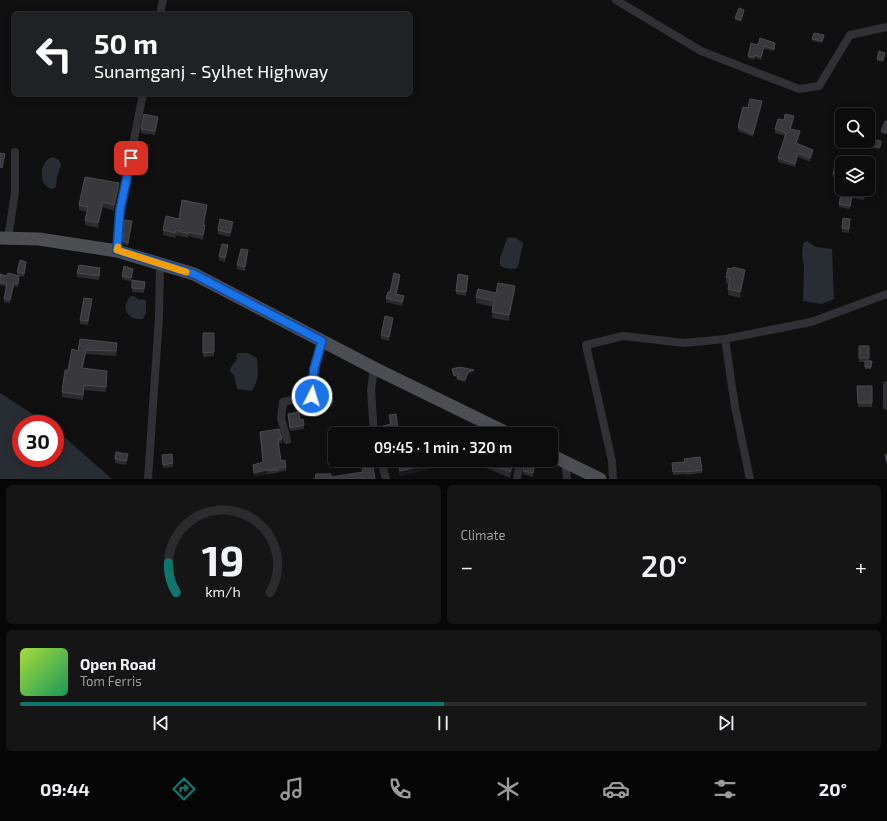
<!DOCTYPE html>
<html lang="en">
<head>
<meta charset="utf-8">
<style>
  body { margin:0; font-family:"Exo 2",sans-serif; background:#151516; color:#f1f3f6; height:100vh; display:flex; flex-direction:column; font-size:15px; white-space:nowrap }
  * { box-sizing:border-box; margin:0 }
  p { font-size:13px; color:#9a9b9d }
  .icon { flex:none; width:22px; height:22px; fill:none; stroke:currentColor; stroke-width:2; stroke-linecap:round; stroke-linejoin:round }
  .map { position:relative; height:479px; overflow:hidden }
  .side { display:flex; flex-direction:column; gap:6px; padding:6px; background:#070707; flex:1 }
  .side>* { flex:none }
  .banner { position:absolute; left:12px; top:12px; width:400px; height:84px; border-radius:6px; box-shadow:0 2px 10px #0003,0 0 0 1px #2c2c2e; background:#202124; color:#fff; overflow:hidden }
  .tools { position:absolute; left:835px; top:108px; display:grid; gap:8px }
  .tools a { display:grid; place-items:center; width:40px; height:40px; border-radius:6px; background:#0c0c0d; box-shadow:0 2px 10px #0003,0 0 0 1px #2c2c2e; font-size:20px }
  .speed { position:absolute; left:12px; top:415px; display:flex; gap:8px; font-size:20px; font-weight:700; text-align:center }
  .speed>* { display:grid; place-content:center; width:52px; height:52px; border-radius:50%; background:#0c0c0d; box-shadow:0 2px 10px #0003,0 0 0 1px #2c2c2e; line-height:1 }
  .speed .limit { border:6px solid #d22; background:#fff; color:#111 }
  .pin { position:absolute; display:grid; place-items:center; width:34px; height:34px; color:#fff; margin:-17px; border-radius:8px; box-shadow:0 2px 6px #0006 }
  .me { position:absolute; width:44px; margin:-22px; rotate:5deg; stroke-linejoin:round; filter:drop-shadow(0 0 3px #0008) }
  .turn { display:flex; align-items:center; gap:14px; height:84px; padding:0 16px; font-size:18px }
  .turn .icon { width:52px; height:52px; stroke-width:2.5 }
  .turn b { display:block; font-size:28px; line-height:34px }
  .big { font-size:30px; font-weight:600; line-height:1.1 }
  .side .widget { flex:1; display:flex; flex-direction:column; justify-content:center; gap:6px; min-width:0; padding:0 14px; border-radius:6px; background:#151516 }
  .side .dial { align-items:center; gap:0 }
  .dial svg { height:104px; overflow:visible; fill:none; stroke:#2c2c2e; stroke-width:7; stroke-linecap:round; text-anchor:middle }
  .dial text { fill:#f1f3f6; stroke:none }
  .song { display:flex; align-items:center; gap:12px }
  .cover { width:48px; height:48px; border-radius:6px; background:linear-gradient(135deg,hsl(80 70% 55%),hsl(150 70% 35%)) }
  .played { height:4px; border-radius:2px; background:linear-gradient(90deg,#0f766e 50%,#2c2c2e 50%) }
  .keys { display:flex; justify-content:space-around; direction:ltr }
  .heat { display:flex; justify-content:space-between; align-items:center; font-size:22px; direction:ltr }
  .side .tiles { flex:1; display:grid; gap:6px; grid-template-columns:1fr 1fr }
  .widget:last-child { grid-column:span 2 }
  .trip { position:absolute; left:328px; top:427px; width:230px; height:40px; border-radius:6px; background:#0c0c0d; box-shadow:0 2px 10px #0003,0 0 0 1px #2c2c2e; font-weight:600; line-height:40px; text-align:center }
  .menu { display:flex; height:64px; justify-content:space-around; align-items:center; background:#050505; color:#9a9b9d }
  .menu .icon { width:28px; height:28px }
  .menu .on { color:#0f766e }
  .menu b { font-size:18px; color:#f1f3f6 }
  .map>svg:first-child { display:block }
  .water { fill:#282c33 }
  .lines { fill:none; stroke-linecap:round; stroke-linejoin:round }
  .minor { stroke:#313135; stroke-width:8 }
  .primary { stroke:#4d4e54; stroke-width:13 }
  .wall { fill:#2c2c2f }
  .shaded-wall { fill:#1b1b1d }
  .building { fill:#39393d; stroke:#494a4f }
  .route-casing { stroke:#114b97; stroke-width:10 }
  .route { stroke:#1a73e8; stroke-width:7 }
  .slow { stroke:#f59e0b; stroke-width:7 }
</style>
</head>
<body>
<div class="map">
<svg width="887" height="479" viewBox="0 0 887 479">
  <rect width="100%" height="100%" fill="#101011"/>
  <path class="water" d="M53,157L59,160L61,165L57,177L56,187L52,189C37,186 39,160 53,157Z
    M509,237L516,238L523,243L518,267C513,271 506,268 500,266V258L507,239Z
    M807,241L816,247L832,249L834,299L822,304L803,301L804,267L802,254L803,243Z
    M131,296H134L139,300L143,299L146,301V313L143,319C128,321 119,307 131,296Z
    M238,353H248L257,358C258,371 260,381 251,391L237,389L234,375L230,372L231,367L237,359L236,356Z
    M0,393L48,424H21V458H55V429L112,479H0Z"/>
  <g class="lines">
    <path class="minor" d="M616,0L701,51L799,89L819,86L850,35L887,27
      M160,14L163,0
      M8,238L15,192V152
      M117,251L120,210L143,94
      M374,368L371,390L374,434
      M887,385V406
      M287,440L281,418L283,402L312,396L314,369L322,341
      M381,460L386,479
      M565,462L567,479
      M148,479L159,317L160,264
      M517,479L520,460
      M613,479L612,461L586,345L623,336L684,343L725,339
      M750,479L735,407L725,339L811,322L887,294"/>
    <path class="primary" d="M0,238L39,239L117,251L194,274L374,368L509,434
      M551,455L600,479"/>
  </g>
  <path class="wall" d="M744,12L741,22L735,20V18Z
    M824,37L822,43L812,41V39Z
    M758,45L775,46L774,51L764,49L761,60L755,58L754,60L748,58V56Z
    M885,54L883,62L877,61V59Z
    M762,105L753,137L738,131V127L748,108Z
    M794,119L791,129L800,135L797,143L813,153L810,162L798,157L795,167L778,162V158L785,136L775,133V129L784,120Z
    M158,120L155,135L141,133V129Z
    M887,122V135L881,133V131Z
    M881,143L880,149L872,148V146Z
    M842,168V180L833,177V174Z
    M868,173L872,177L871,185L868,184Z
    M119,188L114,211L103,207L98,228L85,225V220L87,212L79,210V205Z
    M842,189H866L864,200L852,198L850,209L839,207V204Z
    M207,210L204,225L205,230L203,240L188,236V238L176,235L175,238L163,235V230L179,219Z
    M850,222L849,233L842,232V228Z
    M132,224L128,246L123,244V241Z
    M233,226L230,237L218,234V230Z
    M228,249L225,262L219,260V256Z
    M248,254L245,271L237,269V265Z
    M26,266L24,277L19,276L18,287L14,286L10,303L4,302V298L6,287L0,285V274L7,276L17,275V272Z
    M732,269L745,275L740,298L728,295V289L729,284L726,283V277Z
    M100,272L99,280L77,277V273Z
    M133,273L131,282L122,279V276Z
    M400,279L397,294L404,300L402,306L386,302V298L390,292Z
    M468,280L466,296L456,294V291Z
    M145,285L144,293L132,292V288Z
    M515,291L509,321L492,318L493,307L476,303V297L496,293Z
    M92,303L88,325L80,324V320Z
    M393,321L389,341L381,339V335Z
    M203,333H214V356L203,357Z
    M80,339L117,348L116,356L86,354L83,368L107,376L106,392L84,390L83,400L62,397V392L68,370L78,351Z
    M859,346H869V361H872L871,369H865V362H859Z
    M452,369L474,372L468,374L465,382L457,380L458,376L454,377Z
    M857,386H872V407H858Z
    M288,414L300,420L304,425V429L290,431L288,418Z
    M389,415L398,428V432L379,434V427L390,424Z
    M260,432L282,439V443H278L281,461L286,467V471L278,472V473L267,474L254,476L253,468V465L263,462Z
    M887,454V466L885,459V455Z
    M162,455L173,463V467L163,468Z
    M128,458L126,465L115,463V459Z
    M684,459L702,470V473L686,475V474L673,475L672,463L684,462Z
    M398,460L433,468L400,476L398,465Z
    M467,460H501L513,470L510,478Z
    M535,466L533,477L523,474V471Z"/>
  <path class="shaded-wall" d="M764,46V49L761,60V57Z
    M762,101V105L753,137V134Z
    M794,116V119L790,132V129Z
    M800,131V135L796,146V143Z
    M813,150V153L810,162V158Z
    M798,153V157L795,167V164Z
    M119,183V188L114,211V205Z
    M103,202V207L98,228V223Z
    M207,205V210L203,230V225Z
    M132,221V224L128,246V243Z
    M233,222V226L230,237V233Z
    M205,225V230L203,240V235Z
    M228,245V249L225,262V258Z
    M248,250V254L245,271V267Z
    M26,262V266L24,277V274Z
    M133,269V273L131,282V278Z
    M745,270V275L740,298V292Z
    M400,275V279L396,298V294Z
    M14,283V286L10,303V300Z
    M515,286V291L509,321V315Z
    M92,299V303L88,325V321Z
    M393,318V321L389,341V337Z
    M86,350V354L82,373V368Z
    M474,370V372L468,374L465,382V380L468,372Z
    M458,374V376L454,377V376Z
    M333,402V406L326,407V404Z
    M433,463V468L400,476V471Z
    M535,463V466L533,477V473Z
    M513,465V470L510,478V472Z
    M267,470V474L254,476V473Z"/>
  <path class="building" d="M739,8L744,10L741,20L735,18Z
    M814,33L824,35L822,41L812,39Z
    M760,38L775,43L774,49L764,46L761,57L755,55L754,57L748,56L751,43L758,45Z
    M879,51L885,53L883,60L877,59Z
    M750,99L762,101L753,134L738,127L743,107L748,108Z
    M144,114L158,117L155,131L141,129Z
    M785,114L794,116L790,129L800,131L796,143L813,150L810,158L798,153L795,164L778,158L786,133L775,129L778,119L784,120Z
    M885,121L887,122V133L881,131Z
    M873,140L881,141L880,147L872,146Z
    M0,153L5,154L2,168L0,167Z
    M835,166L842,168V177L833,174Z
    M868,173L872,174L871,182L868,181Z
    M85,177L119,183L114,205L103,202L98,223L85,220L88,207L79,205Z
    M842,188V189H865L864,196L852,195L850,206L839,204Z
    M182,200L207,205L203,225H205L203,235L188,232V234L176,230L175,233L163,230L166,216L179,219Z
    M843,218L850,219L849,229L842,228Z
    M220,219L233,222L230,233L218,230Z
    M125,220L132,221L128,243L123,241Z
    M222,244L228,245L225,258L219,256Z
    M241,249L248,250L245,267L237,265Z
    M20,260L26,262L24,274L17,272Z
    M79,265L100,268L99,276L77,273Z
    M124,266L133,269L131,278L122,276Z
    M733,267L745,270L740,292L728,289L730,278L726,277L728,268L732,269Z
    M8,273L19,276L18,284L14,283L10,300L4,298L7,284L0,282V274L7,276Z
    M394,273L400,275L396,294L404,296L402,302L386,298L388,292H390Z
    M458,274L468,276L466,292L456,291Z
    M132,280L145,282L144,289L132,288Z
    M498,283L515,286L509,315L492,312L494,301L476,297L478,289L496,293Z
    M84,298L92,299L88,321L80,320Z
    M385,316L393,318L389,337L381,335Z
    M203,333H214V352L203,353Z
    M80,339L117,343L116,351L86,350L82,368L107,371L106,387L84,385L83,395L62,392L65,370H68L72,349L78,351Z
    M859,346H869V358H859Z
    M865,361H872L871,367H865Z
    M460,367L474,370L468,372L465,380L457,378L458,374L454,376L452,369Z
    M857,386H872V403H858Z
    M331,393L333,402L326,404L324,394Z
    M299,412L300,420L303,419L304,425L290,428L288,414Z
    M396,414L398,428L379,431V427L391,424L389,415Z
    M279,429L282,439L278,440L281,461L285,460L286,467L278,468V470H267L254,473L253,465L263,462L260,432Z
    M116,452L128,454L126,461L115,459Z
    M172,454L173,463L163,465L162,455Z
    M887,454V462L885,455Z
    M700,457L702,470L686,472V471L673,472L672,463L685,462L684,459Z
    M398,460H432L433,463L400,471Z
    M480,460H501L513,465L510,472Z
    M525,460L535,463L533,473L523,471Z
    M373,467L375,479H315L316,474H331V477L363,472L362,469Z"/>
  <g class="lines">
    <defs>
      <path id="route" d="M131,158L120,210L117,250L194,274L322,341L314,369L312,396"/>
    </defs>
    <use href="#route" class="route-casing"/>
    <use href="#route" class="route"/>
    <path class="slow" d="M118,247L117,250L186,272"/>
  </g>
</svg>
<div class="tools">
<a><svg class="icon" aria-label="search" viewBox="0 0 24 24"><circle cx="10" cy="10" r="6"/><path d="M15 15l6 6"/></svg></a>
<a><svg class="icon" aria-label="layers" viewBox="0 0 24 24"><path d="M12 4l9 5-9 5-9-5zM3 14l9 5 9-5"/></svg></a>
</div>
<div class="speed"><div class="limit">30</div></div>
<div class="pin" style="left:131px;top:158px;background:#d93025"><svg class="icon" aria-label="arrive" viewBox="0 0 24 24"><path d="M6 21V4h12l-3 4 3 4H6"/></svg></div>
<svg class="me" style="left:312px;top:396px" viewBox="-20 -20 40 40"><circle r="17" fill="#1a73e8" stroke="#fff" stroke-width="3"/><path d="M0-11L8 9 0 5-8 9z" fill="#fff"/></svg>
<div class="trip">09:45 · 1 min · 320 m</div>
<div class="banner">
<div class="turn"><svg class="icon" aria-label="left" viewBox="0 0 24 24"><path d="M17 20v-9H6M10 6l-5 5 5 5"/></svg><div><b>50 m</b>Sunamganj - Sylhet Highway</div></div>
</div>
</div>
<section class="side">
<div class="tiles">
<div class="widget dial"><svg viewBox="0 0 100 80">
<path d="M14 69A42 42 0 1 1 86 69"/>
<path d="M14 69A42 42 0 0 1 8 46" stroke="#0f766e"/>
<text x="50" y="56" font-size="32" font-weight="700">19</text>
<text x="50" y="72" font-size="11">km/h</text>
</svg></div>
<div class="widget"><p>Climate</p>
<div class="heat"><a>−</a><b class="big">20°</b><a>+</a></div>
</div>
<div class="widget">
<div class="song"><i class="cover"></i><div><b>Open Road</b><p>Tom Ferris</p></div></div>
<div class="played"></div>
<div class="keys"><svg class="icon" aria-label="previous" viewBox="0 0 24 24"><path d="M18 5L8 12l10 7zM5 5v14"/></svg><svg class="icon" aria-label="pause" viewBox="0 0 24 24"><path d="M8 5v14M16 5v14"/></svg><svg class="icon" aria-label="next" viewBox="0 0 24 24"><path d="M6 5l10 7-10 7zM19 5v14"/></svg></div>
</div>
</div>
</section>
<nav class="menu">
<b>09:44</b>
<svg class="icon on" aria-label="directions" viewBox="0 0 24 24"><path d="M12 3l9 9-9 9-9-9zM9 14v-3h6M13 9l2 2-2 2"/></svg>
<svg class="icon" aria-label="music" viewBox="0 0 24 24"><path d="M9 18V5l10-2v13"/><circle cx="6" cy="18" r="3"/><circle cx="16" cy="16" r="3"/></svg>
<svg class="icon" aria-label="phone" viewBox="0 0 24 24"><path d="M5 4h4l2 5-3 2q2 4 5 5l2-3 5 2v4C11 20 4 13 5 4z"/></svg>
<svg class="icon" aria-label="climate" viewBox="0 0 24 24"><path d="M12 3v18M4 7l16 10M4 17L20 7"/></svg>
<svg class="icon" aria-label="car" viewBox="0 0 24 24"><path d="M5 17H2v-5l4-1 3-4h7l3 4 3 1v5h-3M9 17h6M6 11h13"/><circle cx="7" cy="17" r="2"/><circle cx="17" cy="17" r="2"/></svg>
<svg class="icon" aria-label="filters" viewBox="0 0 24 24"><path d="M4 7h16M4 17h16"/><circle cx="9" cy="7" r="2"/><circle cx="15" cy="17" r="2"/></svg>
<b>20°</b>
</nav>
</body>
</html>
